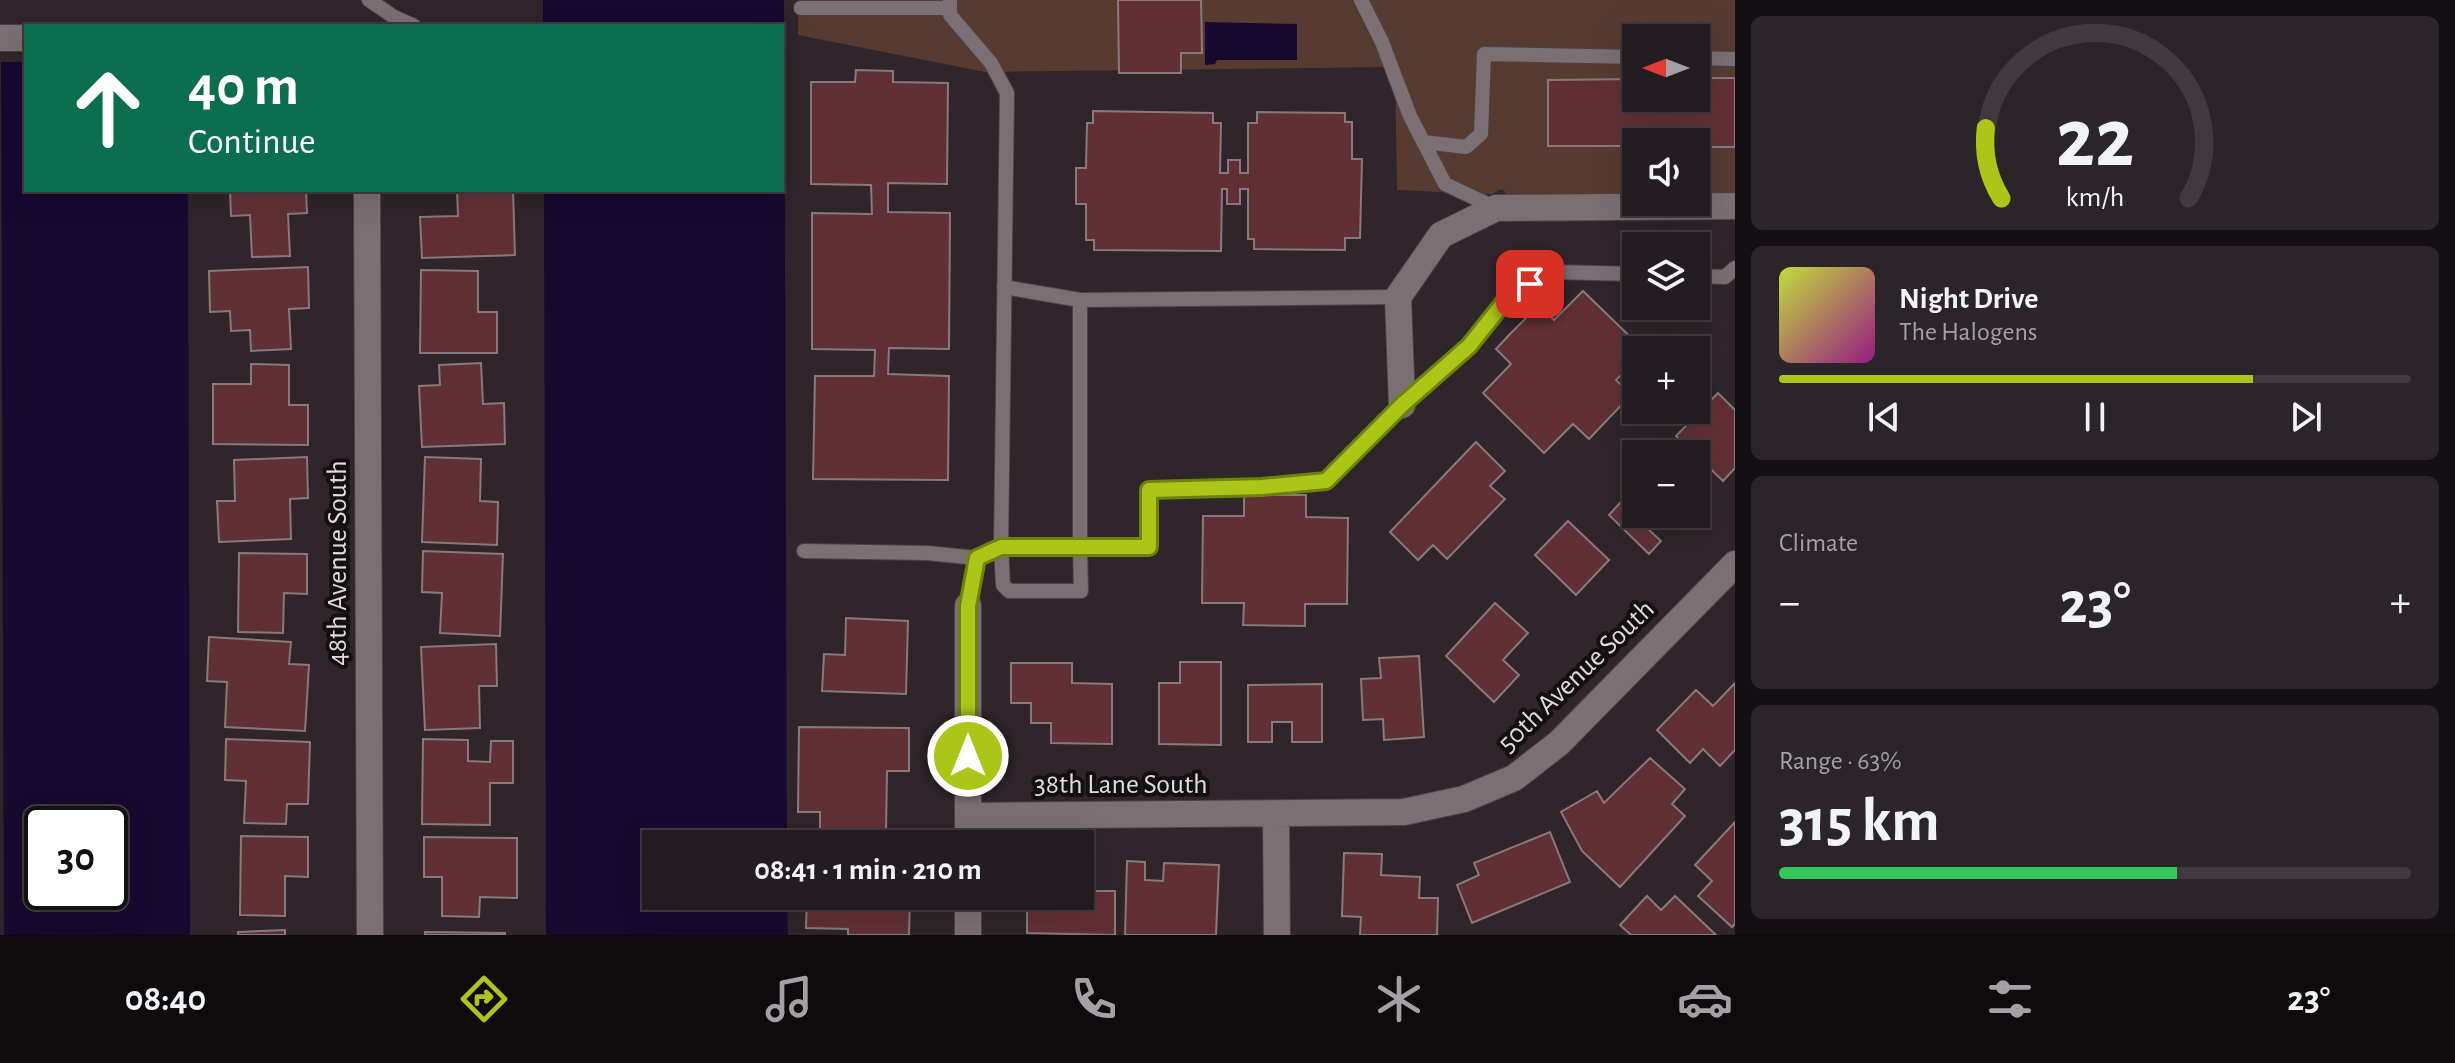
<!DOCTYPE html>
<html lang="en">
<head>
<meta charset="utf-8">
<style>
  body { margin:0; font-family:"Alegreya Sans",sans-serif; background:#2b2529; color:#f1f3f6; height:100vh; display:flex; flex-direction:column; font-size:30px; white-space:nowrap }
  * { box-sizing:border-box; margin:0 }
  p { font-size:26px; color:#a3a1a5 }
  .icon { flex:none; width:44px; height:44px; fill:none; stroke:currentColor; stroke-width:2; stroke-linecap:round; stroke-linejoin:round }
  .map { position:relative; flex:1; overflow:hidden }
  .details { display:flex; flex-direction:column; gap:16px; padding:16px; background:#130f12; width:720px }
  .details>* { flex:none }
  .top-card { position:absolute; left:24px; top:24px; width:760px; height:168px; border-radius:0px; box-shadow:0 8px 32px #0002,0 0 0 2px #403a3e; background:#0b6e4f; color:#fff; overflow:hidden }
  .needle { width:52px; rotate:270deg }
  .buttons { position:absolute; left:1622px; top:24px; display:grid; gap:16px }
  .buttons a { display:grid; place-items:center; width:88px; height:88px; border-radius:0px; background:#231c20; box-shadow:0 8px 32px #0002,0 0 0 2px #403a3e; font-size:40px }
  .speed { position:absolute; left:24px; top:806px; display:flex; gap:16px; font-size:40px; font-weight:700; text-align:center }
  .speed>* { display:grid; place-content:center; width:104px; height:104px; border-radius:50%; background:#231c20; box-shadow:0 8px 32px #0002,0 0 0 2px #403a3e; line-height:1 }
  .speed .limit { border:4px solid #111; border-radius:12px; background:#fff; color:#111 }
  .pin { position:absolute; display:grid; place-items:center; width:68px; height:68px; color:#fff; margin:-34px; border-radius:16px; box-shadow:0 4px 12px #0006 }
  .me { position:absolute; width:88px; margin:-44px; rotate:0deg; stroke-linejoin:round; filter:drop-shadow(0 0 6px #0008) }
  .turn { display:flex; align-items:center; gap:28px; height:168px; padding:0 32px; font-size:36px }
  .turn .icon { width:104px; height:104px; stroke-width:2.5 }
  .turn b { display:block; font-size:56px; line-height:68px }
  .big { font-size:60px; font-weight:700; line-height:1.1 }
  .details .tile { flex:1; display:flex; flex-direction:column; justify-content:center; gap:12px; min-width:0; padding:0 28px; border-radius:12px; background:#2b2529 }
  .details .dial { align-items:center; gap:0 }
  .dial svg { height:208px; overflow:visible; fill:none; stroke:#403a3e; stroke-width:7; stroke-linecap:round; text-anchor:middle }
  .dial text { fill:#f1f3f6; stroke:none }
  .song { display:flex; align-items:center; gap:24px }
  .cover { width:96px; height:96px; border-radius:12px; background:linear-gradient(135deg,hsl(70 70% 55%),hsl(310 70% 35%)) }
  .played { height:8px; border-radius:4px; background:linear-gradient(90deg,#abc616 75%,#403a3e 75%) }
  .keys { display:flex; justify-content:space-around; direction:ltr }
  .heat { display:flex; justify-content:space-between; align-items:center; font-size:44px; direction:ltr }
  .charge { height:12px; border-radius:6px; background:linear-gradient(90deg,#34c759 63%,#403a3e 0) }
  .trip { position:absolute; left:642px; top:830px; width:452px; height:80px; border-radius:0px; background:#231c20; box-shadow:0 8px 32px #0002,0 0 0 2px #403a3e; font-weight:700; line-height:80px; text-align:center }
  .dock { display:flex; height:128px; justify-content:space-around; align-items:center; background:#0e0b0d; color:#a3a1a5 }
  .dock .icon { width:56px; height:56px }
  .dock .current { color:#abc616 }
  .dock b { font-size:36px; color:#f1f3f6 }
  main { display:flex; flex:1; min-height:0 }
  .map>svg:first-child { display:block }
  .green { fill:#583b30; fill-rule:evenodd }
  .water { fill:#17092f; fill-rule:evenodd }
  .building { fill:#613035; stroke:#887a7b; stroke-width:2 }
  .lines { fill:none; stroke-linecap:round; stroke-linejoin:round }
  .service-casing { stroke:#4c4348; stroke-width:16 }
  .minor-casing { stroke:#4c4348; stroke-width:28 }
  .service { stroke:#7b6f74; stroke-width:14 }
  .minor { stroke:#7b6f74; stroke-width:26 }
  .route-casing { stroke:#6f810e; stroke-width:20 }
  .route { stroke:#abc616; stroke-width:14 }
  .labels { text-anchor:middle; stroke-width:8; stroke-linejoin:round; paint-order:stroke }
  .street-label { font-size:28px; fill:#e2dbde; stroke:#141012 }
</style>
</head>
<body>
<main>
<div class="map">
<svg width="1735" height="935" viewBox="0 0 1735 935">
  <rect width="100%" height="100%" fill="#2f252a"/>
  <path class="green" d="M798,0H1735V192L1696,193V142H1636V193L1506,194L1502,189L1492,194H1481L1397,190L1395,67L985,72L798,35ZM1636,38H1696V98H1636Z"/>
  <path class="water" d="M543,0H784L787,844H656V896H787L788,935H546L544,190H782V26H543Z
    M1205,22L1297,24V60H1217L1215,64L1205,65Z
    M1,62H26V190H188L190,935H4ZM42,824H110V892H42Z"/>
  <path class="building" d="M1118,0H1201L1202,53H1181V73H1119Z
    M856,70L893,71V82L948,83L947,184L888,183V212L950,213L949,349L889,348L888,374L949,376L948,480L813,479L815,376H874L875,350L812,349V213L872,214L871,185L811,184V82H855Z
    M1696,78H1735V147H1696V142H1636V146H1548V80L1636,79V98H1696Z
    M1093,111L1213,113V123H1221L1220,173H1228V160H1240V173H1248V123H1257V112L1345,113V122H1352V159H1362L1360,238H1345V250L1254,249V239H1248V189H1240V204H1227V189H1222L1221,251L1094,250V240H1086V204H1076V168H1086L1087,123H1093Z
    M230,190H306L307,213L288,214L290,256L252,257L250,215L231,216Z
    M457,190H513L515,255L422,258L420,217L458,216Z
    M308,267L309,308L289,309L291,349L251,351L250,330L231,331L230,311L210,312L209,271Z
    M421,270L478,271V312H497V353H420Z
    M1583,291L1644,350H1636V359L1616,380L1631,395L1589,439L1573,424L1544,453L1483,393L1511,364L1496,349L1510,334L1539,305L1554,320Z
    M481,363L483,404L504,403L505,444L422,447L419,386L440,385L439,365Z
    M251,364L289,365V405H308V445L213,444V384H251Z
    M1718,393L1735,410V468L1723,481L1676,436Z
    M1476,442L1505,471L1490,486L1505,499L1447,559L1433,545L1418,560L1390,532Z
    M307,457L308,498L290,499L291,539L219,542L217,501H235L234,460Z
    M425,457L481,459L480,501L498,502L497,545L422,542Z
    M1636,485V514H1687L1675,528L1661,515L1648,529L1661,541L1649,554L1609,515Z
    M1244,495H1306V517L1348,518L1347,604H1305V626L1243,625L1244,603H1202L1203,516H1244Z
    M1568,521L1609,560L1576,595L1535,555Z
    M423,551L503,554L500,636L440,633L442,593L422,592Z
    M239,553L307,554V594L284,593L283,633L238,632Z
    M1495,603L1528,633L1503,660L1519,675L1494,702L1446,656Z
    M846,618L908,621L906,694L822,691L824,654L845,655Z
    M209,637L291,642L289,664L309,665L305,731L225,727L227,682L207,681Z
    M496,644L497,686H479L480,728L425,730L421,647Z
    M1419,656L1424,737L1384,740L1383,719L1363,720L1361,679L1381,678L1379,658Z
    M1180,662H1221V745L1159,744V683H1180Z
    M1011,663H1072V683L1112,684V744L1051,743V723H1031V703H1011Z
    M1735,683V750L1720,766L1703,749L1690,763L1657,730L1696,690L1713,706Z
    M1322,684V742H1292V722H1272V742H1248V685Z
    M799,727L909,728V771H887L886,834L820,833V812H798Z
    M226,739L310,742L308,804H287L286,824L244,823L246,781L225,780Z
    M423,739L468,740V761L490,762L491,741H513V783H490V825L422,824Z
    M1650,758L1685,789L1672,804L1685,816L1620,887L1582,851L1561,812L1597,791L1604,803Z
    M1735,822V924L1732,927L1698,896L1712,881L1695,865Z
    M1550,832L1570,882L1472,923L1457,885L1479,875L1474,863Z
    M241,836L308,837V877L285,876V916L240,915Z
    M424,837L517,838V898L480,897L479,917L442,916V877H424Z
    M1344,853L1382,854L1381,875L1420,877L1419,898H1438L1437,935H1360L1361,917L1342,916Z
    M1127,861L1145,862V880L1163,881L1164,863L1219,865L1216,935H1125Z
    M1080,871H1092L1093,891H1115V935L1027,933V896H1080Z
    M807,896H910L909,935H848V929L806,928Z
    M1647,896L1661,910L1675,896L1716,935H1631L1620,925Z
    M285,930V935H238V932Z
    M425,932L505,933V935H425Z"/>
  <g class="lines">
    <defs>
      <path id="service" d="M369,0L394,17L414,26
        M950,0V15L991,63L1007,93L1001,547L1003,585L1009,591H1081L1080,547H1149V490L1262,487L1326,481L1402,405L1469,346L1509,296L1552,272L1636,274
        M1361,0L1382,42L1410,116L1445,184L1496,208
        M801,8H950
        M1696,58L1735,59
        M1424,142L1466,147L1481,134L1484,54L1636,57
        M1696,276L1725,277L1735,268
        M1004,287L1080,300
        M804,551L927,553L977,558L1001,547H1080V300L1398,297
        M968,606L977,558"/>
      <path id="minor" d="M0,38H26
        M367,190L370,935
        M1402,405L1398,297L1441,235L1496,208L1735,206
        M968,606V844
        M1276,814L1277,935
        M968,816L1404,812L1464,799L1514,778L1559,743L1735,564
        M968,896V935"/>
    </defs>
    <use href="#service" class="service-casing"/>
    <use href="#minor" class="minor-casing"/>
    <use href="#service" class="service"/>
    <use href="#minor" class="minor"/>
  </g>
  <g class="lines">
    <defs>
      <path id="route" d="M968,756V606L977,558L1001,547H1149V490L1262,487L1326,481L1402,405L1469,346L1509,296L1530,284"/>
    </defs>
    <use href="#route" class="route-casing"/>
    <use href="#route" class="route"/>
  </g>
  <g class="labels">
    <g class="street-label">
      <text transform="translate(336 563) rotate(-90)" y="10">48th Avenue South</text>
      <text transform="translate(1575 675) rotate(-44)" y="10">50th Avenue South</text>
      <text x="1121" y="793">38th Lane South</text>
    </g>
  </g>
</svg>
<div class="buttons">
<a><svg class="needle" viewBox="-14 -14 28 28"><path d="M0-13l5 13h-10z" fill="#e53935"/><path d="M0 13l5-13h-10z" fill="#a3a1a5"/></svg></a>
<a><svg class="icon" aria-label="sound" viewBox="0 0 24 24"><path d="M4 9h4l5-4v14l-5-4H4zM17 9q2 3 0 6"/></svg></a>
<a><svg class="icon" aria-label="layers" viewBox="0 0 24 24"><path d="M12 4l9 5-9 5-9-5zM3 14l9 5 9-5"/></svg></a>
<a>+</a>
<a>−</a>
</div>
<div class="speed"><div class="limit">30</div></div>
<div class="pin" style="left:1530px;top:284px;background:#d93025"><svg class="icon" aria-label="arrive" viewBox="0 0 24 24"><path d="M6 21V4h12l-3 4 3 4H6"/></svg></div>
<svg class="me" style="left:968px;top:756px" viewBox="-20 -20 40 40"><circle r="17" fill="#abc616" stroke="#fff" stroke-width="3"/><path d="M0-11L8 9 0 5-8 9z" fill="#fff"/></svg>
<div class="trip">08:41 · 1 min · 210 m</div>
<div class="top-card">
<div class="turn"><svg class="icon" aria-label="ahead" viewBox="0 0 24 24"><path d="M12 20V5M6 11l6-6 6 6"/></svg><div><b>40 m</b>Continue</div></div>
</div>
</div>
<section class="details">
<div class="tile dial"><svg viewBox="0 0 100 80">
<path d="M14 69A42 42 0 1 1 86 69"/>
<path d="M14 69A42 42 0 0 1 8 42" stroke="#abc616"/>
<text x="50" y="56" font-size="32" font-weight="700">22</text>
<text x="50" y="72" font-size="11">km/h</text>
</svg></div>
<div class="tile">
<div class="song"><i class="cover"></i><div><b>Night Drive</b><p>The Halogens</p></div></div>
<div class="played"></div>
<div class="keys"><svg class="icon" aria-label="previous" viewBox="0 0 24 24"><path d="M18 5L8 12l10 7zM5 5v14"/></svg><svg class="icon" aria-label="pause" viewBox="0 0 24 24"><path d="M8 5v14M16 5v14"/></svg><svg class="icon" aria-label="next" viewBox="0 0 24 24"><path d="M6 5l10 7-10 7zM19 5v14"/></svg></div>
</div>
<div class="tile"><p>Climate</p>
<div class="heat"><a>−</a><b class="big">23°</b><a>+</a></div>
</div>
<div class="tile"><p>Range · 63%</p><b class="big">315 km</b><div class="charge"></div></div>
</section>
</main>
<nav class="dock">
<b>08:40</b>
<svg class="icon current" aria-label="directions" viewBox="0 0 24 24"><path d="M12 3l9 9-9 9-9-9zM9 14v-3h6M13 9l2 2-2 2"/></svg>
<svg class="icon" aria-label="music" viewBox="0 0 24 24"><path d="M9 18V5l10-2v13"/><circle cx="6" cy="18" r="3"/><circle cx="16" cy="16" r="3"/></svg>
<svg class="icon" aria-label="phone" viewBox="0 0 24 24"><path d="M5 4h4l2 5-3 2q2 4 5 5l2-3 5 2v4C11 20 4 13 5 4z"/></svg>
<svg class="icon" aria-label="climate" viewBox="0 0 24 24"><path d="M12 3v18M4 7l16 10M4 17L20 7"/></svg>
<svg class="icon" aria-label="car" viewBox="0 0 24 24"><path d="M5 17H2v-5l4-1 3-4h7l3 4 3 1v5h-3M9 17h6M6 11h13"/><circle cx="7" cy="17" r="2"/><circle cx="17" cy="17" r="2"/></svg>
<svg class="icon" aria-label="filters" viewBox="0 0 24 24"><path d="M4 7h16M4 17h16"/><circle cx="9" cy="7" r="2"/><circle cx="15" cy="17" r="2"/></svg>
<b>23°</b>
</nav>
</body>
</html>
